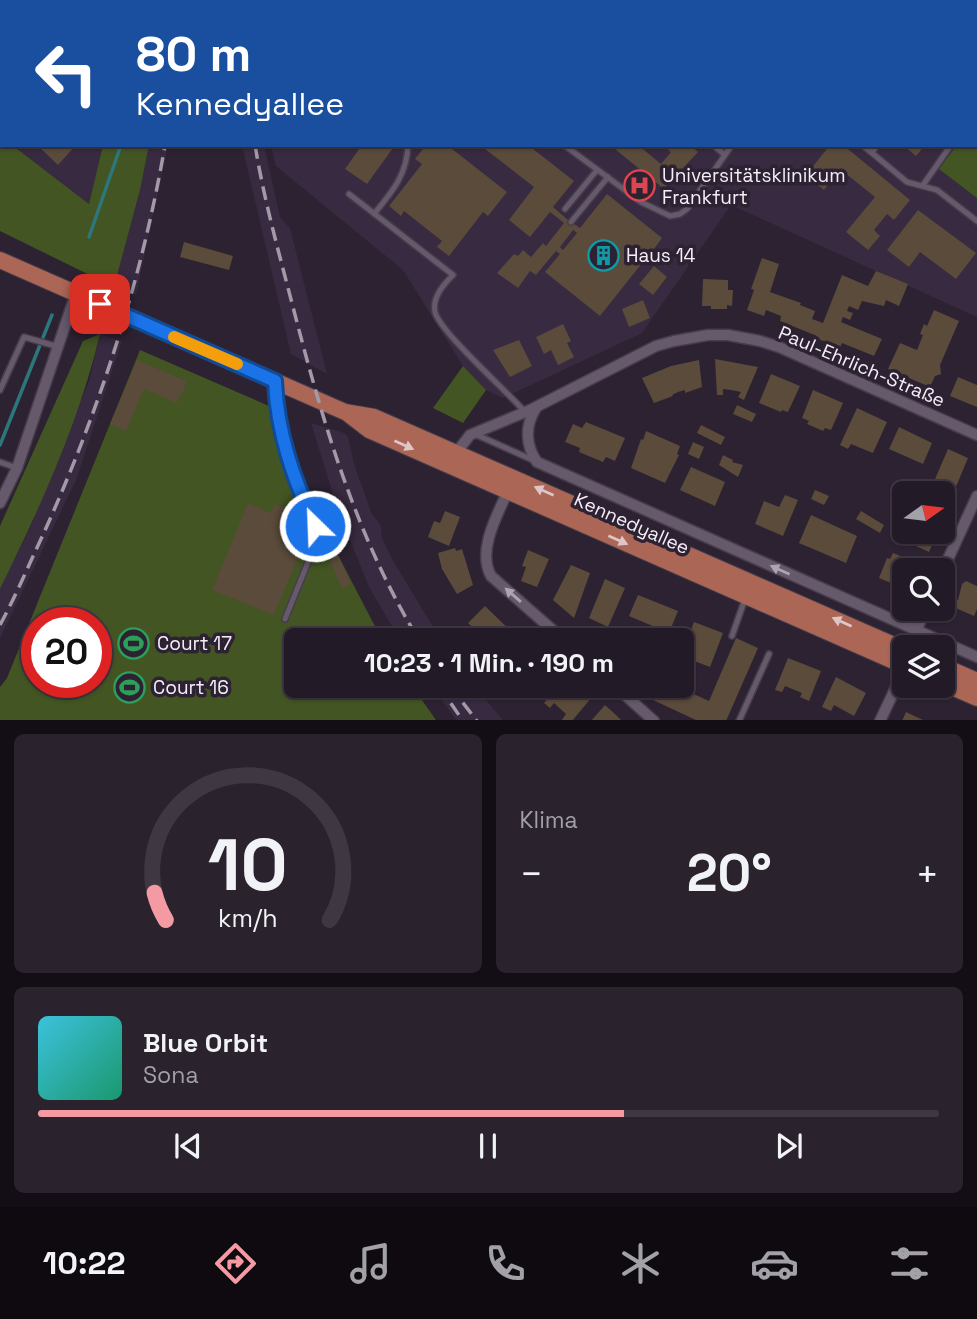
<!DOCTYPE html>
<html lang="de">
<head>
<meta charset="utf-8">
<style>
  body { margin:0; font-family:"Space Grotesk",sans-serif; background:#2a232e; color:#f1f3f6; height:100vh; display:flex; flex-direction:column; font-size:26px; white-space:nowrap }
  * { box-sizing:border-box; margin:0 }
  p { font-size:23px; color:#a2a1a7 }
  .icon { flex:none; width:38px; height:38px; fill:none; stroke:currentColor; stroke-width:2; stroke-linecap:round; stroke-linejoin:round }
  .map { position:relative; height:720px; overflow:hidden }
  .details { display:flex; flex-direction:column; gap:14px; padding:14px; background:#130e15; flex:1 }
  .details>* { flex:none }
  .banner { position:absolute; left:0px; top:0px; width:978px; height:147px; box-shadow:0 2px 5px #0004,0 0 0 2px #3f3843; background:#1a4fa0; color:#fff; overflow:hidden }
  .needle { width:46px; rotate:76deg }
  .fabs { position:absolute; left:892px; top:481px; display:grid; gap:14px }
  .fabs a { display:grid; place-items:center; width:63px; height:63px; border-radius:10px; background:#221a26; box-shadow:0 2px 5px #0004,0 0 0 2px #3f3843; font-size:35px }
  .speed { position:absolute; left:21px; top:607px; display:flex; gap:14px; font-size:35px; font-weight:700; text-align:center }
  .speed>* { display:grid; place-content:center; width:91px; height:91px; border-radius:50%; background:#221a26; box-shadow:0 2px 5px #0004,0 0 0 2px #3f3843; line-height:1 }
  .speed .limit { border:10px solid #d22; background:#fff; color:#111 }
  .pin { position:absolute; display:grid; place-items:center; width:60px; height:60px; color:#fff; margin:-30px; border-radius:14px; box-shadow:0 4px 10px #0006 }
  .me { position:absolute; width:77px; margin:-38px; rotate:336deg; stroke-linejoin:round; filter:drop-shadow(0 0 5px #0008) }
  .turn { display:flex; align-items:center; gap:24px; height:147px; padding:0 21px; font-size:32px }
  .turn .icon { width:91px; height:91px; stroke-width:2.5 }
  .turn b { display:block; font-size:49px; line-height:60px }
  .big { font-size:52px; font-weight:600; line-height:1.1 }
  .details .card { flex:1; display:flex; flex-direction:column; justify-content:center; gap:10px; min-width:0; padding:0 24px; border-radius:10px; background:#2a232e }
  .details .dial { align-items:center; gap:0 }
  .dial svg { height:182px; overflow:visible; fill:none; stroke:#3f3843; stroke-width:7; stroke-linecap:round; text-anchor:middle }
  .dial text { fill:#f1f3f6; stroke:none }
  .song { display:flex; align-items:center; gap:21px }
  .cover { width:84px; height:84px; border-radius:10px; background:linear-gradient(135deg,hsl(190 70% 55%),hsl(160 70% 35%)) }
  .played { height:7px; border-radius:4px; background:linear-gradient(90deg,#f49aa3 65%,#3f3843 65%) }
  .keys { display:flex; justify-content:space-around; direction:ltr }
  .heat { display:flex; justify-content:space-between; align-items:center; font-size:38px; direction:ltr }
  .details .tiles { flex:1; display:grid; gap:14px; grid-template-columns:1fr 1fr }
  .card:last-child { grid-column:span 2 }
  .trip { position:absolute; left:284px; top:628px; width:410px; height:70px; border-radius:10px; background:#221a26; box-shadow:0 2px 5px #0004,0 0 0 2px #3f3843; font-weight:600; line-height:70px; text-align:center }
  .dock { display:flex; height:112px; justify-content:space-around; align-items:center; background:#0e0a0f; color:#a2a1a7 }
  .dock .icon { width:49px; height:49px }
  .dock .on { color:#f49aa3 }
  .dock b { font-size:32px; color:#f1f3f6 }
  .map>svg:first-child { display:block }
  .built { fill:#382a40 }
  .green { fill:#435523; fill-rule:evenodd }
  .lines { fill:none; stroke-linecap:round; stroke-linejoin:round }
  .stream { stroke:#2b777b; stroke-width:3.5 }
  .building { fill:#5a4b3b; fill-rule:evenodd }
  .service-casing { stroke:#463d4b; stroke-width:8 }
  .minor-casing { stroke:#463d4b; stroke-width:13 }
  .primary-casing { stroke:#463d4b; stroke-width:18 }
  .service { stroke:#65596b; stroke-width:5 }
  .minor { stroke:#65596b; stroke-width:10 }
  .primary { stroke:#ab6655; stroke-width:16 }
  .rail { stroke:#a29aa7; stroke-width:3.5; stroke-dasharray:14 7; stroke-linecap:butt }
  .oneway { fill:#dfc5c8 }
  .oneway2 { fill:#ada4b2 }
  .route-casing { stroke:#114b97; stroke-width:18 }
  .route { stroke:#1a73e8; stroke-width:12 }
  .slow { stroke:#f59e0b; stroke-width:12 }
  .labels { text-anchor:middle; stroke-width:7; stroke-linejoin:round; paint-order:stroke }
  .poi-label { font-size:19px; fill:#f5eef9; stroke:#2d2232; text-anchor:start }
  .street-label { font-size:19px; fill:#f5eef9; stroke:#2d2232 }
</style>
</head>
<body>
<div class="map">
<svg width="977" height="721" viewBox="0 0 977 721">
  <rect width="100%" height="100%" fill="#2d2232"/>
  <path class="built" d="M0,0H133L2,2V137Z
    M238,0H977V317L731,205L642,333L503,398L486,390L463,366L403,270L276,166L271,145H976V2Z
    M12,145H103L89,204Z
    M149,145H168L136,295L114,287L140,190Z
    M242,145H264L280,217L290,228L327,374L291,354Z
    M100,334L122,341L76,480L0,638V589L30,528L89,381Z
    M311,423L344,433L348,437L354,464L371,512L381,526L382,538L392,559L441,640H400L369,587L337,507Z
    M432,686H474L503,720H456Z"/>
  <path class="green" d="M977,119V198L939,169L957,145H976Z
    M0,136L2,145H12L89,204L103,145H149L140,190L114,287L0,231Z
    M100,334C79,422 40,508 0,589V526L83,341Z
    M140,350L283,412L315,514L331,556L338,555L382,640H296V686H412L436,720L0,721V687L7,678ZM37,623H96V682H37Z
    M463,366L486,390L463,423L433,408Z"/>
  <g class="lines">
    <path class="stream" d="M140,2V0
      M89,237L121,145
      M0,445L52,315"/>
  </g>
  <path class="building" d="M37,145H76L58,165Z
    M362,145H389L393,148L367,184L345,169Z
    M426,145H447L507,192L488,216L483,212L449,256L437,247L442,241L404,211L401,216L389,206L422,164L415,159Z
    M480,145H528L574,181L553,207L567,219L580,228L607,194L662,238L654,249L658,253L662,249L672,257L665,266L650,253L600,316L545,272L560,254L556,251L536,275L530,271L518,288L497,273L514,254L518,256L523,250L531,257L543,243L546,246L564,223L550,212L530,237L509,220L534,187ZM573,230L577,233L563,250L560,247Z
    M610,145H638L661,164L671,152L668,150L671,145H690L698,152L664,189Z
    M830,145H843L910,200L894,220L887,214L874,230L880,236L868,250L846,232L875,197L840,169L824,190L806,175Z
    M903,145H925L916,156Z
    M918,210L976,253L956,279L920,252L909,267L887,250Z
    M184,242L233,256L229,270L180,257Z
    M762,258L779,264L770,292L801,303L800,305L815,311L812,319L823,323L842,275L868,286L876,271L908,284L899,306L886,300L884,306L862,301L858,310L849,306L847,311L853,313L850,320L843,317L841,322L882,339L874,356L842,343L840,348L816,338L817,336L780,321L781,316L766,310L764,316L747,310L754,290L751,289Z
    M654,266L667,277L653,295L639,284Z
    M703,279L728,280V290H733L732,306L727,305V309H711V306H702Z
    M643,300L650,318L629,327L622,309Z
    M934,310L959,321L940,365L941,374L935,376L930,387L888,369L900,343L917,350L923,335L920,334L924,324L927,326Z
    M563,324L571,341L567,343L574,357L558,365L551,350L544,354L536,337Z
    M519,340L532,366L510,377L493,350Z
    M715,359L758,367L744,400L738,397L741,392L731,390L723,389V395H717Z
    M137,360L186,381L184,391L180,395L177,403L144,389L126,431L110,424Z
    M699,360L702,387L685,393V390L678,392L672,395L673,396L654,403L642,378L671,366Z
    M771,374L800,386L788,412L782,410L781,412L759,403Z
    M958,377L977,385V407L950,396Z
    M813,390L843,403L831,430L825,428L823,431L807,424L809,421L802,418Z
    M737,405L756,414L752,422L733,414Z
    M857,408L887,422L873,453L851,444L848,449L840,445Z
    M586,422L625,438L615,461L606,457L603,462L579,452L580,448L565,442L573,424L582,428Z
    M701,425L725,437L721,445L697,433Z
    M899,427L932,443L923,464L889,449Z
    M646,431L680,446L677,454L679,455L665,483L631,468L641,439L643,440Z
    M693,442L704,447L699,459L688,454Z
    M948,449L968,458L950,501L943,499V494L929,493Z
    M723,455L733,460L732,462L743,465L738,477L719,465Z
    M691,467L725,482L715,506L680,490Z
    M815,490L829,496L824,505L811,499Z
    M785,495L798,500L783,536L755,524L764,501L779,507Z
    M248,503L271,513L275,504L305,515L303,521L312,524L274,615L212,590Z
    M445,511L460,517L449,546L428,537L434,521L440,523Z
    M861,511L884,525L880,533L856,519Z
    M811,515L857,536L846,563L799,543Z
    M907,532H938L929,552L903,540Z
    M455,548L456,551L462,549L473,585L457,594L442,569L438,553Z
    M528,550L549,559L537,587L521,581L526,567L522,566Z
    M893,553L922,565L920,570H905V589L879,578L887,558L890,559Z
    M338,555L351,584L342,589L329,559Z
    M571,565L590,573L574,618L553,600Z
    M605,579L625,588L608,627L589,618Z
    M966,581L977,586V609L974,616L951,606L954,599L958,600L962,584Z
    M638,595L678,611L666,640H650L655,627L629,616Z
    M485,606L516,636L512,640H486L468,623Z
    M694,622L723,633L710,667L681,656Z
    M736,638L758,648L726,721H698L653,700L659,686H676L709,701Z
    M788,658L821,671L809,701L800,697L802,693L785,686L782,692L775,690Z
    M836,677L866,693L854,716L834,705L831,711L822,707Z
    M528,686H542L532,698L524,691Z
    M559,686H579L592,697L572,721H561L566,714L554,703L550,708L544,703Z
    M605,705L616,715L622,721H591Z
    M906,712L925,721H902Z"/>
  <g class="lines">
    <defs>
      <path id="service" d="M379,0L382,2
        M883,0L885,2
        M839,2L841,0
        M976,46H977
        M564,145L641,202L670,216L680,214L687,209L732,145
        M713,145L725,155
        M862,145L872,153L877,145
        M872,153L907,182L937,190L977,221
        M923,185L951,145
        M349,194L453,275C444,284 432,297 435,312C440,332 507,391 525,412
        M565,209L597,170
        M374,214C392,192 407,175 408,145
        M571,222L608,177
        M275,384C277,420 286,454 298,488C305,506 314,521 317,540L285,619
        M0,390L24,337L59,347
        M477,435L535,461
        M0,462L17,468
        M732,636L745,599
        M739,721L769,654"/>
      <path id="minor" d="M536,408C525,425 525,445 537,462L977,657
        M459,459L456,453L470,435L530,410L656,346L674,341L708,335H728L760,341L779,347L977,435
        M508,491C497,515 477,551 491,576L564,640
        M0,503L17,468L76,293
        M943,570L977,496
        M916,631L926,609
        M615,686L654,721
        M880,721L905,668"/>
      <path id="primary" d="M0,260L345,412L374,417L905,650
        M347,413L369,430L905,666
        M943,666L977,681
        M943,683L977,698"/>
    </defs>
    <use href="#service" class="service-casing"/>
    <use href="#minor" class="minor-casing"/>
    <use href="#primary" class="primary-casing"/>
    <use href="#service" class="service"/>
    <use href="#minor" class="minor"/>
    <use href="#primary" class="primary"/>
    <path class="rail" d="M229,0V2
      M174,2L175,0
      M255,145C264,200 279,253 293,307C323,423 356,537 419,640
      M0,625C13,601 24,576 35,552C95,424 141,285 165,145
      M439,686L463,721
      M450,686L477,721"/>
  </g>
  <defs><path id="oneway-solid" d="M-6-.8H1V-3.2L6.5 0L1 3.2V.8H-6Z" transform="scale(1.75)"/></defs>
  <g class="oneway">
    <use href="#oneway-solid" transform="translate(404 445) rotate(24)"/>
    <use href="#oneway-solid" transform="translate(544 491) rotate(-156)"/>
    <use href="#oneway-solid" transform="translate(618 540) rotate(24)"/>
    <use href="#oneway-solid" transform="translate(842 622) rotate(-156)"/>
  </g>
  <g class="oneway2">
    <use href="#oneway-solid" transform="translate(780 570) rotate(-156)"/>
    <use href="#oneway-solid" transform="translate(513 595) rotate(-139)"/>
  </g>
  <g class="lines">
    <defs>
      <path id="route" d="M100,304L275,381C277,433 294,480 315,526"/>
    </defs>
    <use href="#route" class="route-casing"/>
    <use href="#route" class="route"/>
    <path class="slow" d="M174,337L237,364"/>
  </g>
  <defs>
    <symbol id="hospital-ring" viewBox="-11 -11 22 22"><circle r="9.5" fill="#2d2232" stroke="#e0444e" stroke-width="1.5"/><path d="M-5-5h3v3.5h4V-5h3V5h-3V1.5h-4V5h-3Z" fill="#e0444e"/></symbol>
    <symbol id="building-ring" viewBox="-11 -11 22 22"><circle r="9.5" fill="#2d2232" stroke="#0f9aa8" stroke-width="1.5"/><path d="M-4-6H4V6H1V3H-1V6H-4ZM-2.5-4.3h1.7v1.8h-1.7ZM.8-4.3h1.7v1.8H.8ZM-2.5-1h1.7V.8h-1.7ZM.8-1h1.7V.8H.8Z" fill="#0f9aa8"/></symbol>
    <symbol id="stadium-ring" viewBox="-11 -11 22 22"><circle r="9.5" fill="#2d2232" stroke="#2e9e5b" stroke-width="1.5"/><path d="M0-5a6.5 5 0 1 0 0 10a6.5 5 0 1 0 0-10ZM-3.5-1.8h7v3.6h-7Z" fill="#2e9e5b"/></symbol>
  </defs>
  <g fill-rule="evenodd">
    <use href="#hospital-ring" x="622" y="168" width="35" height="35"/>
    <use href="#building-ring" x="586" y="238" width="35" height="35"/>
    <use href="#stadium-ring" x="116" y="626" width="35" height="35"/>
    <use href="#stadium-ring" x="112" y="670" width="35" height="35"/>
  </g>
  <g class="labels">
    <g class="poi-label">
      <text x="662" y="182">Universitätsklinikum<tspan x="662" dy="22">Frankfurt</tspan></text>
      <text x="626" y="262">Haus 14</text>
      <text x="157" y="650">Court 17</text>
      <text x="153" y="694">Court 16</text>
    </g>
    <g class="street-label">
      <text transform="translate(862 366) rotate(23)" y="7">Paul-Ehrlich-Straße</text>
      <text transform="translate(632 523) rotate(24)" y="7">Kennedyallee</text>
    </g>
  </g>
</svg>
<div class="fabs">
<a><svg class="needle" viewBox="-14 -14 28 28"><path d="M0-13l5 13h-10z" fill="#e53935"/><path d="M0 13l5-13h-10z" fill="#a2a1a7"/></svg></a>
<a><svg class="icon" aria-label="search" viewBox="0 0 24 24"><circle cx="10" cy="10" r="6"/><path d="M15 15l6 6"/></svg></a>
<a><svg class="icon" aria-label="layers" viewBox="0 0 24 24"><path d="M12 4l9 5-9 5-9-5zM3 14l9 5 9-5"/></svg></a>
</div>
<div class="speed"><div class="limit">20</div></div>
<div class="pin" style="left:100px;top:304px;background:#d93025"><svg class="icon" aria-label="arrive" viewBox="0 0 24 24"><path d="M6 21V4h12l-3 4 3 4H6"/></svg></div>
<svg class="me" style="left:315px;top:526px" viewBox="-20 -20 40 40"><circle r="17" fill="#1a73e8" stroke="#fff" stroke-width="3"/><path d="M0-11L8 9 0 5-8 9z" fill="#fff"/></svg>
<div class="trip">10:23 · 1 Min. · 190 m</div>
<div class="banner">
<div class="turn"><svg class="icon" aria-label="left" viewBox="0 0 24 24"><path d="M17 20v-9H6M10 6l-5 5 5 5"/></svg><div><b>80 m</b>Kennedyallee</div></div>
</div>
</div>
<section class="details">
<div class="tiles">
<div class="card dial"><svg viewBox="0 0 100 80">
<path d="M14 69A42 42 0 1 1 86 69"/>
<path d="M14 69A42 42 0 0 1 9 57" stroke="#f49aa3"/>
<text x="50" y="56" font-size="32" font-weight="700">10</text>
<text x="50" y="72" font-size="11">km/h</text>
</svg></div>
<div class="card"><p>Klima</p>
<div class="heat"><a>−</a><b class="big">20°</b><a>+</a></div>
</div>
<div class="card">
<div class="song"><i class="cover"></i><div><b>Blue Orbit</b><p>Sona</p></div></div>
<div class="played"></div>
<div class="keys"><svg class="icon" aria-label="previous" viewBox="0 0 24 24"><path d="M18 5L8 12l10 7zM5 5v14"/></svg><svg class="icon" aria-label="pause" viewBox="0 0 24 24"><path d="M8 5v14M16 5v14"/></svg><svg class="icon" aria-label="next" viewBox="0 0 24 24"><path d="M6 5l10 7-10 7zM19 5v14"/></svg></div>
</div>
</div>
</section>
<nav class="dock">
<b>10:22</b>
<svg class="icon on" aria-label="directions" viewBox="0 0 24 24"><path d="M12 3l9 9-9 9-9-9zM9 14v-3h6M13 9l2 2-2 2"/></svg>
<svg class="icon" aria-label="music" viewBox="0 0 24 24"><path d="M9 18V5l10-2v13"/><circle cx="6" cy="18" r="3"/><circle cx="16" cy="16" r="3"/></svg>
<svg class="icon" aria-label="phone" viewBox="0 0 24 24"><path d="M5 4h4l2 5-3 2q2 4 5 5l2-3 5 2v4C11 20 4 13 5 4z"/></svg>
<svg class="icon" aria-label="climate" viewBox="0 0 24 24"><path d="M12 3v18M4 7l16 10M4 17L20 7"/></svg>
<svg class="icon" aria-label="car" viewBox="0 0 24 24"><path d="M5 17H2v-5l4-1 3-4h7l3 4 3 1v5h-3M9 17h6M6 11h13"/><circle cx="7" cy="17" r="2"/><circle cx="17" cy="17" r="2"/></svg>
<svg class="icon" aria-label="filters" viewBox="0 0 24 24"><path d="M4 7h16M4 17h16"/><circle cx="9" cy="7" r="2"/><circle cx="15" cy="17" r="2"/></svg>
</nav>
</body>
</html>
